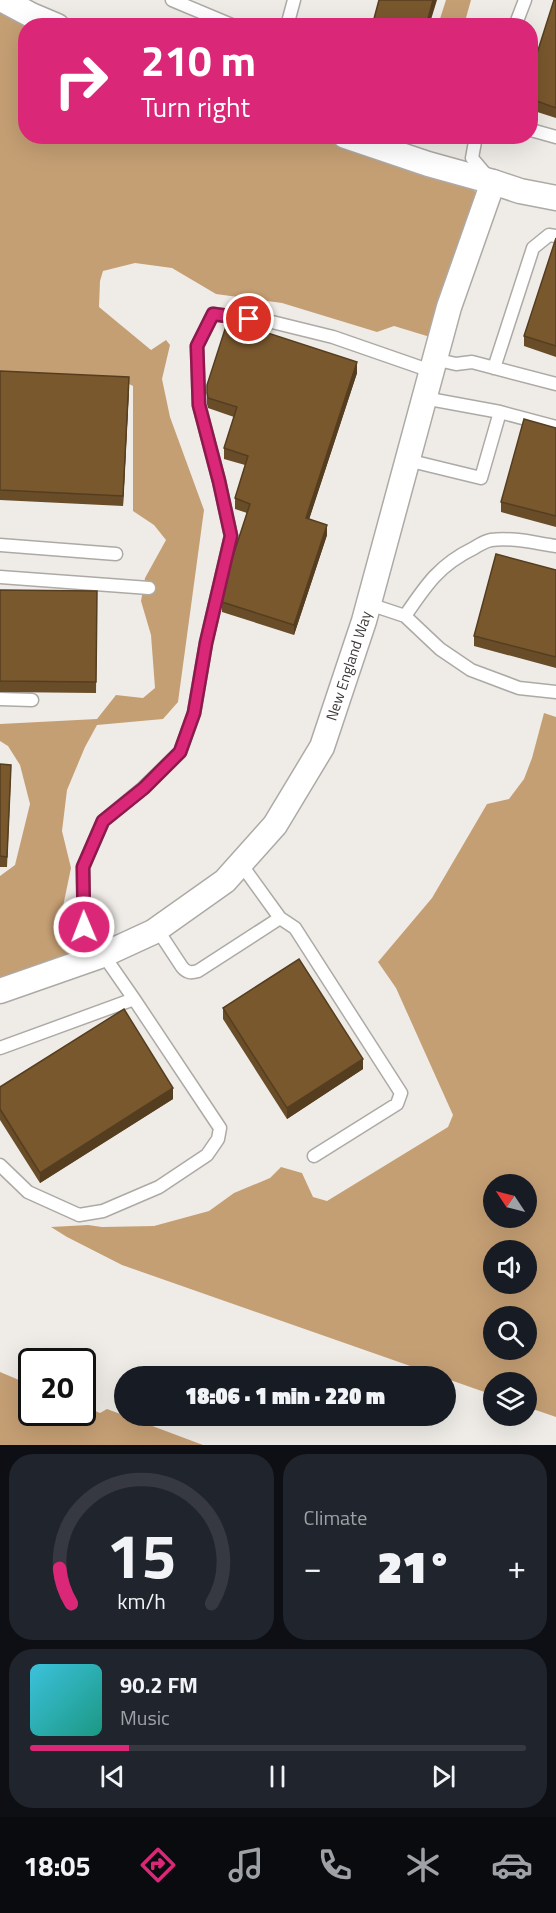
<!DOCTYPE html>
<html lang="en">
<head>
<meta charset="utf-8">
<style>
  body { margin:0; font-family:"Titillium Web",sans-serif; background:#20242c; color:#f1f3f6; height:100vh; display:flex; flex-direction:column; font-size:22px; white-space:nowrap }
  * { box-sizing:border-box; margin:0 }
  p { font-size:20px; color:#9ea1a6 }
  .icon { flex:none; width:33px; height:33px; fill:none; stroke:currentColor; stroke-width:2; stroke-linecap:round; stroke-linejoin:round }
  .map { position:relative; height:1445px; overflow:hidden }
  .details { display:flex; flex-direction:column; gap:9px; padding:9px; background:#0d0f14; flex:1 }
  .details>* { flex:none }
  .banner { position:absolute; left:18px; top:18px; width:520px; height:126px; border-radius:24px; box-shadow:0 6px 24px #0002; background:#db2777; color:#fff; overflow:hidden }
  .needle { width:39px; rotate:305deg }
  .tools { position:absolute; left:483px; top:1174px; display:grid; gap:12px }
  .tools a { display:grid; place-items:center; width:54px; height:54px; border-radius:50%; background:#171b24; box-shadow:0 6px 24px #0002; font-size:30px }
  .speed { position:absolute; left:18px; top:1348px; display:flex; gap:12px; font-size:30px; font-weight:700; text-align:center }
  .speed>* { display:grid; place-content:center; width:78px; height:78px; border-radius:50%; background:#171b24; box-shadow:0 6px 24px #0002; line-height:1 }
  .speed .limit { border:3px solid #111; border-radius:9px; background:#fff; color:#111 }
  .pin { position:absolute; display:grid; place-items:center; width:51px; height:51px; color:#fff; margin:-26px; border:3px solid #fff; border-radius:50%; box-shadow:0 2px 6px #0007 }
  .me { position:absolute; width:66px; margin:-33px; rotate:359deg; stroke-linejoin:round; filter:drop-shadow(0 0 4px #0008) }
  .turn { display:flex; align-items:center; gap:21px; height:126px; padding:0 24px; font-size:27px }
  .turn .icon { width:78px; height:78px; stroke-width:2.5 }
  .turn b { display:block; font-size:42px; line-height:51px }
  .big { font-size:45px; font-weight:800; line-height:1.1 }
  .details .tile { flex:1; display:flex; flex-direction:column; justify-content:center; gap:9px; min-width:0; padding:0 21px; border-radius:24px; background:#20242c }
  .details .dial { align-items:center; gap:0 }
  .dial svg { height:156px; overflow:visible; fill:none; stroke:#363941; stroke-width:7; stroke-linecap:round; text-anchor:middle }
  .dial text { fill:#f1f3f6; stroke:none }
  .song { display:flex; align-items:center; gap:18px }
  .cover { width:72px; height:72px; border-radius:9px; background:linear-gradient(135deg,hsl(190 70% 55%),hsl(170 70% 35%)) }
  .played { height:6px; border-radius:3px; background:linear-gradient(90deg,#db2777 20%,#363941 20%) }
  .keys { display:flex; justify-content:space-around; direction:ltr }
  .heat { display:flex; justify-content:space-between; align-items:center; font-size:33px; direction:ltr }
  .details .tiles { flex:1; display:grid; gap:9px; grid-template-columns:1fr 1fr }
  .tile:last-child { grid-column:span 2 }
  .trip { position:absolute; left:114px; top:1366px; width:342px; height:60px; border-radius:30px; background:#171b24; box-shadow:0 6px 24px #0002; font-weight:800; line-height:60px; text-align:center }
  .dock { display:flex; height:96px; justify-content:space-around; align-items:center; background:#090b0e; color:#9ea1a6 }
  .dock .icon { width:42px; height:42px }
  .dock .selected { color:#db2777 }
  .dock b { font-size:27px; color:#f1f3f6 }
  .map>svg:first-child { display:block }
  .forest { fill:#c59f74; fill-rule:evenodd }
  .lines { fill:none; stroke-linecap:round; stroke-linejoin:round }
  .lane-casing { stroke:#adaaa6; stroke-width:15 }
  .street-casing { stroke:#adaaa6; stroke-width:27 }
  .lane { stroke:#fff; stroke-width:12 }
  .street { stroke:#fff; stroke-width:24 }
  .wall { fill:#694c28 }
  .shaded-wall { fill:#553e20 }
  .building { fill:#7a582e; stroke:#553e20; stroke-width:1.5 }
  .route-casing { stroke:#8e194d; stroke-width:15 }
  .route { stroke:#db2777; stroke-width:10 }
  .labels { text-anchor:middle; stroke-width:6; stroke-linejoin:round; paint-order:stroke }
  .street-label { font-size:15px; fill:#3b3937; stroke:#fff }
</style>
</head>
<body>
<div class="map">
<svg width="556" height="1445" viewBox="0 0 556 1445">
  <rect width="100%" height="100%" fill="#efece7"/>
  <path class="forest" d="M0,0L26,26V136L339,137L471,188L485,200L440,340L394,326L377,332L282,303L216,294L172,268L135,263L103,271L100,281L99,307L151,350L166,340L170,345L162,379L170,417L204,510L178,702L163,719L97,725L85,747L67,790L62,831L71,868L61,916L81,966L0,994V876L15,865L30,804L20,765L8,746L0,741V724L97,719L116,695L143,698L155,688L151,635L141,601L145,578L166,540L154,525L133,511V386L123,381L0,374Z
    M446,0H471L464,25H438Z
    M544,713L556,717V1417L527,1407L526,1383H494L493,1395L122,1265L67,1237L51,1227L88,1225L102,1227L154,1226L209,1211L234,1193L270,1178L281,1167L302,1173L313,1197L327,1201L448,1127L453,1115L396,988L378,962L432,898L487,804L509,799L524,779L532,758ZM494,1185H526V1218H494ZM494,1251H526V1284H494ZM494,1317H526V1350H494Z
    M0,1372L31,1385L32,1413H82L83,1406L100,1413L107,1409L203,1445H0Z"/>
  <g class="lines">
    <defs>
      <path id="lane" d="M172,0L234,26
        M287,26L294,0
        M515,26L525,0
        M531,130L556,137
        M476,136L472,158L488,177
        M434,359L456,364L472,362L556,384
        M494,368L533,248L549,235L556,236
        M500,412L556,427
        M407,460L481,478L500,412L424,398
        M0,545L116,554
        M0,577L149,588
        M369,604L405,616L440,649L471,670L519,688L556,692
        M405,616C426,585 439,565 474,548C479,545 485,541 491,540C512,537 535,543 556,546
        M0,699L32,700
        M241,864L280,918L295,928L401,1093L397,1104L314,1156
        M157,929L182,967C187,973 191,973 198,971L280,918
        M0,1048L134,999
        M0,1165L28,1192L79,1215L103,1211L159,1187L207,1155L218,1139L220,1128L134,999L84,927L83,867L103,821L143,788L180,752L194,713L206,643L231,536L219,481L199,405L197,346L213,314L268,321L333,337L431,371"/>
      <g id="street">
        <path d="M3,0L31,15L57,26"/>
        <path d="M345,136L428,164L493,182L520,191L556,198"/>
        <path id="s1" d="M0,991L103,955L153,932L225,881L275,825L322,747L364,621L449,307L493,182"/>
      </g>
    </defs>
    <use href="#lane" class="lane-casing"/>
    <use href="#street" class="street-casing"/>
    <use href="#lane" class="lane"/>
    <use href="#street" class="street"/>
  </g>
  <path class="wall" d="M556,0V118L531,110V72Z
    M556,238V357L524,346V336Z
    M0,371L129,388L123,506L0,500Z
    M357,373L309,519L327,535L294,635L222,612V602L247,513L235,509V498L245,465L224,459V448L234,417L208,408L207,404V385Z
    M556,428V527L501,512V502Z
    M556,570V668L474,646V636Z
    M0,590L97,591L96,693L0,692Z
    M0,764L11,775L7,867H0Z
    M223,1008L363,1069L287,1119L223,1019Z
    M0,1087L173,1099L40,1183L0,1120Z"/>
  <path class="shaded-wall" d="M433,0H437L429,26H426Z
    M357,362V373L306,529V518Z
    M129,377V388L123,506V496Z
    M327,525V535L294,635V625Z
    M363,1059V1069L287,1119V1108Z
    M173,1088V1099L40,1183V1173Z"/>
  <path class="building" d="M379,0H433L426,26H372Z
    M554,0H556V108L531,99V72Z
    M556,238V346L524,336Z
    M228,320L357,362L306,518L327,525L294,625L222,602L230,565L250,504L235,498L248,456L224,448L237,407L208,398L207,393V385Z
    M0,371L129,377L123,496L0,490Z
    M524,419L556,428V516L501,502Z
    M496,554L556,570V657L474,636Z
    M0,590L97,591L96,682L0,681Z
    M0,764L11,765L7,857L0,856Z
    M299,959L363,1059L287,1108L223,1008Z
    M124,1009L173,1088L40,1173L0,1109V1087Z"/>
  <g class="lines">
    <defs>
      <path id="route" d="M84,927L83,867L103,821L144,788L180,752L194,713L206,643L231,536L219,481L199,405L197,346L213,314L249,319"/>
    </defs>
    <use href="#route" class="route-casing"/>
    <use href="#route" class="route"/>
  </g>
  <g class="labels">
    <g class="street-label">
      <text dy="5" stroke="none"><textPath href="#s1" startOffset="504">New England Way</textPath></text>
    </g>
  </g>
</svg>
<div class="tools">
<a><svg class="needle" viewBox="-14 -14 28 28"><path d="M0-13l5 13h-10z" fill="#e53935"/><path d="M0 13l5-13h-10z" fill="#9ea1a6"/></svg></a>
<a><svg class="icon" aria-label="sound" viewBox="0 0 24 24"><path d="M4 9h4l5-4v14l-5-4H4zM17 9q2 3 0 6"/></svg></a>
<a><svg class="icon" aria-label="search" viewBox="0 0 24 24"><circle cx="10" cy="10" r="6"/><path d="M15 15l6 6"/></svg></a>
<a><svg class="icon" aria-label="layers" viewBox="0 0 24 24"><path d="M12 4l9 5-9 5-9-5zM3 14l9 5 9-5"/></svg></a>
</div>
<div class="speed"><div class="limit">20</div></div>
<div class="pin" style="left:249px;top:319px;background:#d93025"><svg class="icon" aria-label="arrive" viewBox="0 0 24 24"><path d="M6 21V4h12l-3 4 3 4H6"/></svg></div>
<svg class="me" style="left:84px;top:927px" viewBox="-20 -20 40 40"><circle r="17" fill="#db2777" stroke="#fff" stroke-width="3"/><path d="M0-11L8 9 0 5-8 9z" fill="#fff"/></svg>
<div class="trip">18:06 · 1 min · 220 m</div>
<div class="banner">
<div class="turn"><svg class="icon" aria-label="right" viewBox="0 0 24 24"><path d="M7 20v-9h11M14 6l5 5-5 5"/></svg><div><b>210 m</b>Turn right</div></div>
</div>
</div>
<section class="details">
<div class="tiles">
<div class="tile dial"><svg viewBox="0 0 100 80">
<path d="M14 69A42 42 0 1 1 86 69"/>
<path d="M14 69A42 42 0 0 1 8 51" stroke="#db2777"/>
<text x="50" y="56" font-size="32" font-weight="700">15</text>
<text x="50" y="72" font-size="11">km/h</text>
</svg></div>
<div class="tile"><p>Climate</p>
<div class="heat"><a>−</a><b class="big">21°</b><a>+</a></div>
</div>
<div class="tile">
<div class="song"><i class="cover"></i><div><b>90.2 FM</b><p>Music</p></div></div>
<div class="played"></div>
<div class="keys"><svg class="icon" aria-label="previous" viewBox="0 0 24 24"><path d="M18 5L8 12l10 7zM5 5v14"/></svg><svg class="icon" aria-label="pause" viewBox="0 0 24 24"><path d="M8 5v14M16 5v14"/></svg><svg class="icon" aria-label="next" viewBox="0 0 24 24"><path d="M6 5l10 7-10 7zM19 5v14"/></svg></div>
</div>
</div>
</section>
<nav class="dock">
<b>18:05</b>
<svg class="icon selected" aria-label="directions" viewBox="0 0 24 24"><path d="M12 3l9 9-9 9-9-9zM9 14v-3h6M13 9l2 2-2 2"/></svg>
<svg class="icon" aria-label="music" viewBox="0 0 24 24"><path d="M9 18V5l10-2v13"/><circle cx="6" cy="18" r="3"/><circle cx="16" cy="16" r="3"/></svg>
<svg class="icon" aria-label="phone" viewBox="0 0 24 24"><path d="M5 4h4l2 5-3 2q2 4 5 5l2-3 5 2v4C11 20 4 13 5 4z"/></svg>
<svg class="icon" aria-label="climate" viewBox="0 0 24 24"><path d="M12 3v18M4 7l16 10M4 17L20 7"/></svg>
<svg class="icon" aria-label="car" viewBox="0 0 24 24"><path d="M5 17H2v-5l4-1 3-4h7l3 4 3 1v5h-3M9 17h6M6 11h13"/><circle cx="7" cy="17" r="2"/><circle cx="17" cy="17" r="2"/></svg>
</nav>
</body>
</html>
